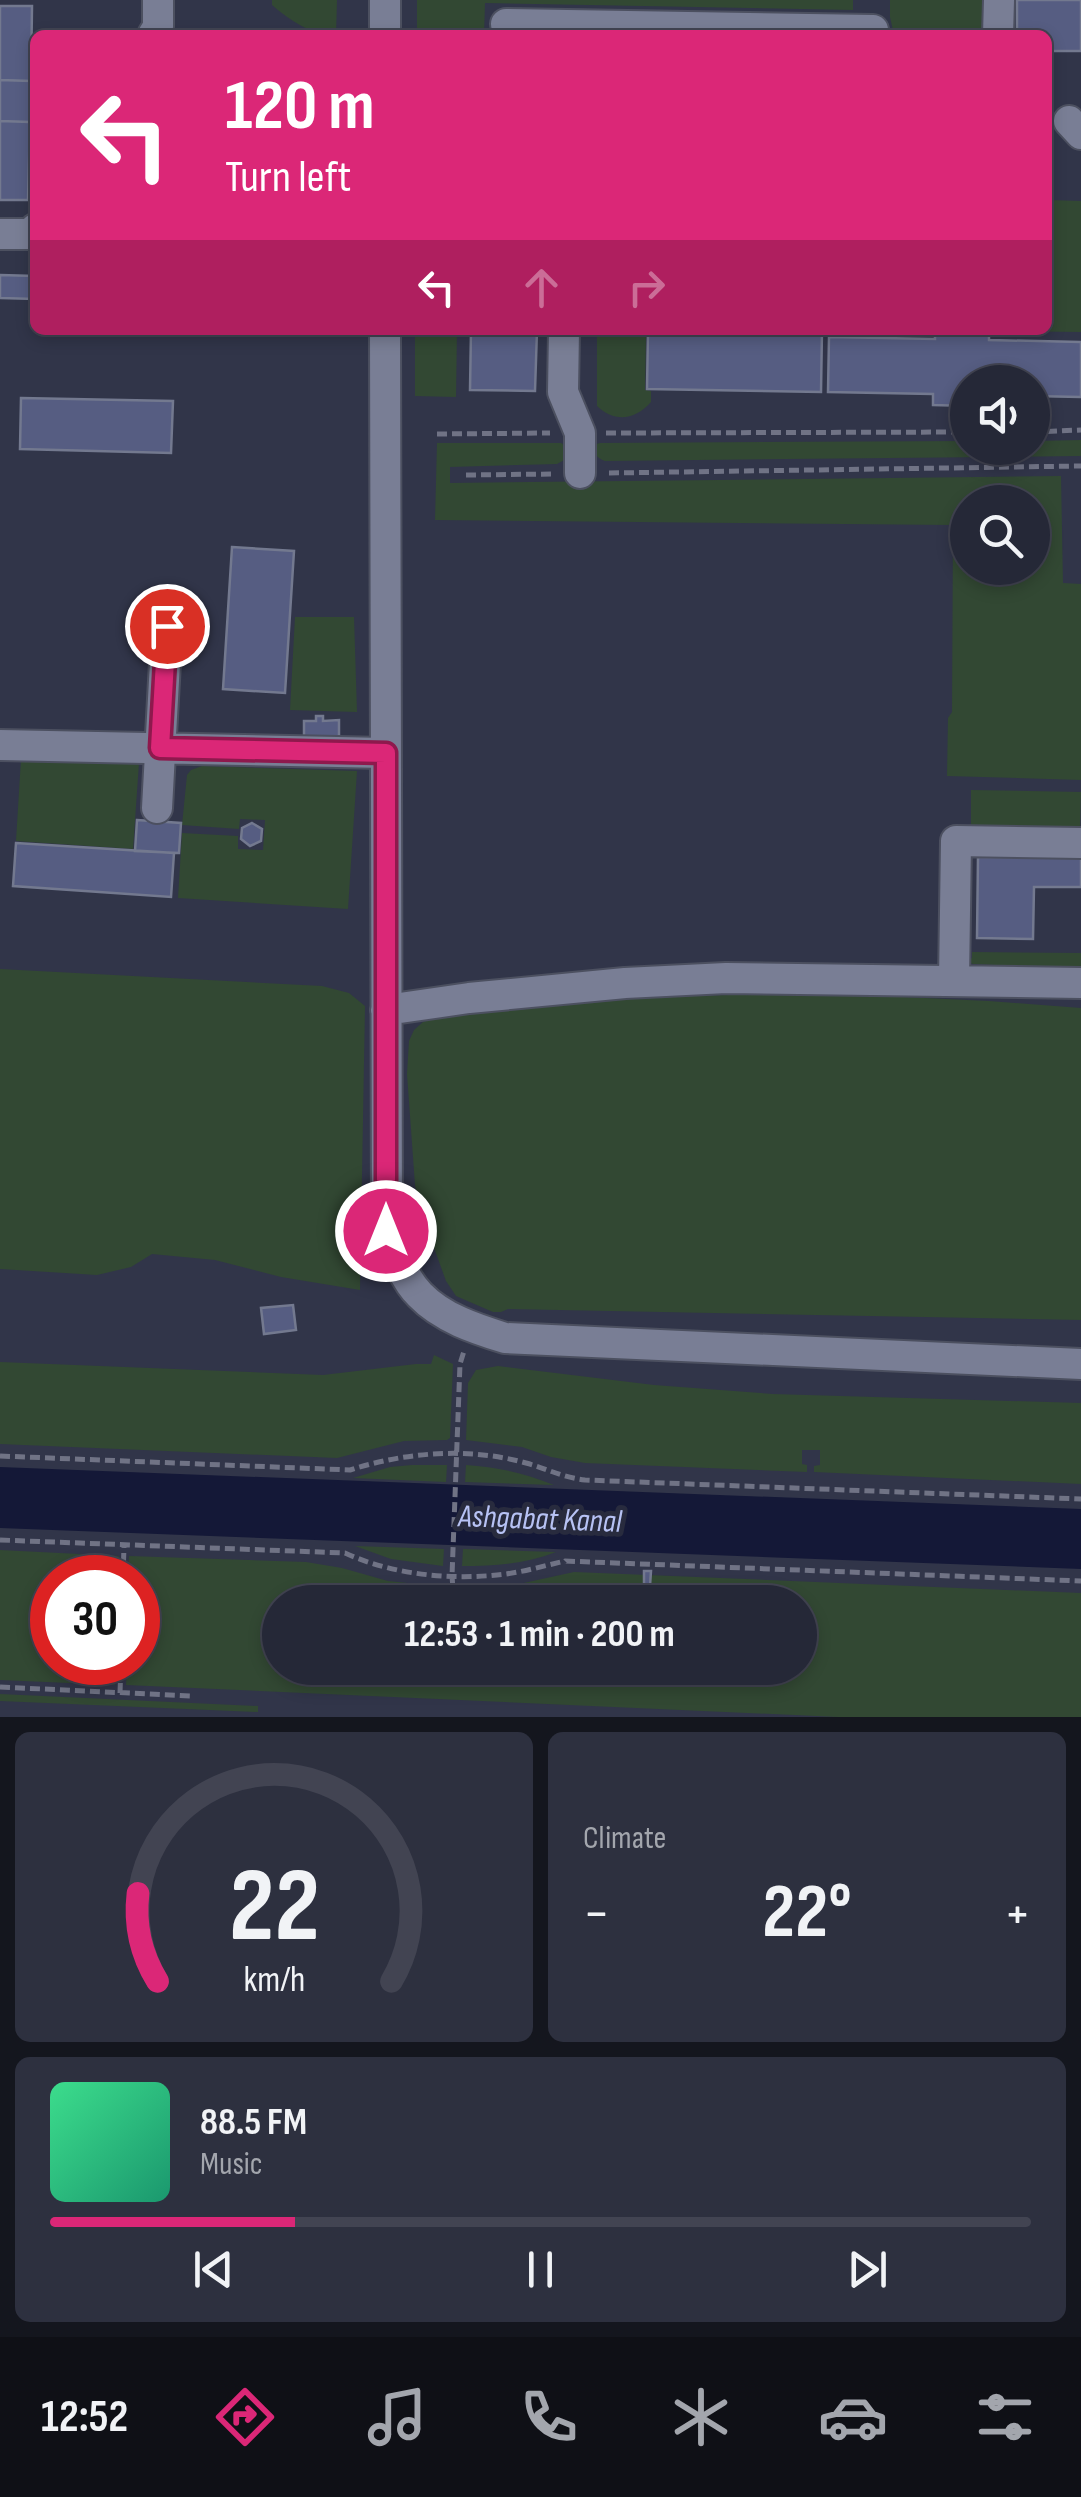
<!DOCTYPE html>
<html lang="en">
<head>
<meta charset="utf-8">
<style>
  body { margin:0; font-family:"Sofia Sans Condensed",sans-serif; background:#2d303f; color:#f1f3f6; height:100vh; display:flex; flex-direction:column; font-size:38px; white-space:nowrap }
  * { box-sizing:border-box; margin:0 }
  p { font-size:32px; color:#a3a6ad }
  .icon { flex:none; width:55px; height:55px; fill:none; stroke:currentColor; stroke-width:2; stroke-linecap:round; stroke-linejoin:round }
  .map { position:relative; height:1717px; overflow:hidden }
  .side { display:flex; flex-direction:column; gap:15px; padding:15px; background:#14161e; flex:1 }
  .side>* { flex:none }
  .guide { position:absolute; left:30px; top:30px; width:1022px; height:305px; border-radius:15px; box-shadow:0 5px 15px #0003,0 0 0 2px #424452; background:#db2777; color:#fff; overflow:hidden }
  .controls { position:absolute; left:950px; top:365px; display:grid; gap:20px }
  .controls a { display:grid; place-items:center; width:100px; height:100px; border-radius:50%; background:#252837; box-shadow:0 5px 15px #0003,0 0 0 2px #424452; font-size:50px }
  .speed { position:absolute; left:30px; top:1555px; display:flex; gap:20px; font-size:50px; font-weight:700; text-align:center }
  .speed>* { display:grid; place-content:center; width:130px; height:130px; border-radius:50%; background:#252837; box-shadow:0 5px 15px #0003,0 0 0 2px #424452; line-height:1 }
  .speed .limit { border:15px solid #d22; background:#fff; color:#111 }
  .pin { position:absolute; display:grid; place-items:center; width:85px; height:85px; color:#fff; margin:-42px; border:5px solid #fff; border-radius:50%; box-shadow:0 2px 10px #0007 }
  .me { position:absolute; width:110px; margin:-55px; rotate:0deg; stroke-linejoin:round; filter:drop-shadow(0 0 8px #0008) }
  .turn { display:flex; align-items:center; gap:35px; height:210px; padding:0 30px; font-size:45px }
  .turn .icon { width:130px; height:130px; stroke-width:2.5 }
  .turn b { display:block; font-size:70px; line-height:85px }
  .lanes { display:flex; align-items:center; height:95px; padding:0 30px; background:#0003; justify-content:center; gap:50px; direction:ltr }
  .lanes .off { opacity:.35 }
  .big { font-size:75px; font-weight:700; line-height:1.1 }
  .side .card { flex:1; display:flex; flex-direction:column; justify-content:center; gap:15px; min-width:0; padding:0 35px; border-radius:15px; background:#2d303f }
  .side .dial { align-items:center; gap:0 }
  .dial svg { height:260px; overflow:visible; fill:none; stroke:#424452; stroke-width:7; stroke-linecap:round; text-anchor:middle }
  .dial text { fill:#f1f3f6; stroke:none }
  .song { display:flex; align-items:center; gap:30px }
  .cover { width:120px; height:120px; border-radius:15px; background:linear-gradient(135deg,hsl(150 70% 55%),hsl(160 70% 35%)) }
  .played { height:10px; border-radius:5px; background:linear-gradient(90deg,#db2777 25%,#424452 25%) }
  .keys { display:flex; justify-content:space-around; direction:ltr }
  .heat { display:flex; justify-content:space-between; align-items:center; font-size:55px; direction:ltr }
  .side .tiles { flex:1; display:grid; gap:15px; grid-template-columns:1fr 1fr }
  .card:last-child { grid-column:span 2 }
  .trip { position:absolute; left:262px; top:1585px; width:555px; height:100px; border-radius:50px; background:#252837; box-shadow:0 5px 15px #0003,0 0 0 2px #424452; font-weight:700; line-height:100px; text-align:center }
  .menu { display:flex; height:160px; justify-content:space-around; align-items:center; background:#0f1016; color:#a3a6ad }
  .menu .icon { width:70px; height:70px }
  .menu .on { color:#db2777 }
  .menu b { font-size:45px; color:#f1f3f6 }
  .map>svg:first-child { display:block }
  .green { fill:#324833; fill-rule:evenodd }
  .water { fill:#141837 }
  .building { fill:#565d82; stroke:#73798f; stroke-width:2.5 }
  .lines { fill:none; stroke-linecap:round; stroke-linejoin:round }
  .minor-casing { stroke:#4c5060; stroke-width:34 }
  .path { stroke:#707385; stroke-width:5; stroke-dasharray:10 5; stroke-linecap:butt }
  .minor { stroke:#797e95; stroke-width:30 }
  .route-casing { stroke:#8e194d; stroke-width:25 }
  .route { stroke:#db2777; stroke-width:18 }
  .labels { text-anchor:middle; stroke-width:10; stroke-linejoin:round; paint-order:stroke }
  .water-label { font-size:32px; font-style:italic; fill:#b7c2f4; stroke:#282b3e }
</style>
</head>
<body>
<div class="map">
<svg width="1081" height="1717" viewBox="0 0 1081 1717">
  <rect width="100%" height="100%" fill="#313549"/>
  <path class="green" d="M272,0H337L336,35C311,35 291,21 272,5Z
    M417,0H853V10L485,3L484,35H417Z
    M890,0H983L982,35H894L890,17Z
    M1048,200L1081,201V332L992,331L1048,330Z
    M415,330H457L456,397L415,396Z
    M597,336L646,337L645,390L651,391V402C635,420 615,423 597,406Z
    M1081,440V456L605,461C598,459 593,453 593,445L600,443L967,441L968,448H1032L1033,441Z
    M437,443H561L566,446V459L557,464L450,467V483L1061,476L1063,583L1081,584V780L947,776L948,718L952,712L953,525L435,520ZM968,502H1032V568H968Z
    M295,617H354L357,712L290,710Z
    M21,759L139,763L133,849L16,841Z
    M202,766L357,771L348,909L178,898L182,833L238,836V849L263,850L265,820L240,819L239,829L182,825L187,775L191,770Z
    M971,790L1081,792L1080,832L971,830Z
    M972,952L1081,953V969L973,964L967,962V958H972Z
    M0,969L322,986L349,993L365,1006L360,1290L281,1277L215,1260L152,1254L131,1267L97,1275L0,1269Z
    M817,993L989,1001L1081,1008V1320L508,1309L501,1312H493L456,1296L446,1281L420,1209L415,1185L407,1074L409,1041L414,1030L423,1022L438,1017L467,1012L634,997Z
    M434,1355L453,1364L450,1438L447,1440L404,1441L337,1458L0,1444V1362L323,1375L416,1364H431Z
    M498,1366L654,1385L773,1394L1081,1403V1484L814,1472V1466L820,1465V1450H802V1464L807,1465V1472L585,1463L551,1457L522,1447L466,1440L468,1383L476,1370Z
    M412,1465H447L446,1482L353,1478L390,1467Z
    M466,1465C497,1467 525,1473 554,1485L465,1482Z
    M355,1546L444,1549L443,1566L391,1559Z
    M463,1549L556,1552C525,1564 495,1566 462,1566Z
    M0,1550L119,1556L118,1577L52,1578V1662L116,1663L115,1685L0,1680Z
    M129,1556L306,1562L342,1568L388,1581L447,1587V1602H280V1668H800V1602H463V1589L510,1586L574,1572L1081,1593V1717H838L126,1685L127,1663L138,1662V1578L128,1577Z
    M0,1694L258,1706V1712L0,1701Z"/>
  <path class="water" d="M0,1467L1081,1509V1569L0,1528Z"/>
  <path class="building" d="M1017,0H1081V51H1048V35H1017Z
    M0,6H32L31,81L0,80Z
    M0,80L31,81L30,122L0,121Z
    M0,121L30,122L28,200H0Z
    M0,275L35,276V299L0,298Z
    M471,330H537L535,391L470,390Z
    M648,330H822L821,392L647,389Z
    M935,330H989V340L1081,342V397L1032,396V382H968V406L933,405V394L828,392L829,337L935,339Z
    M21,398L173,401L171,453L20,449Z
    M232,547L294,551L285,693L223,689Z
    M316,716H323V721L339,720V736L304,737V721H316Z
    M137,820L181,823L179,853L135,851Z
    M252,823L262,829L261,841L250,846L241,839L242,828Z
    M16,843L174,853L171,897L13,886Z
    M1046,851V857L1081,858V887H1034L1033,939L977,938L978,857H1030Z
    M293,1305L296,1330L264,1334L261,1308Z
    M644,1571H651L650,1586H656V1601H638V1585H644Z"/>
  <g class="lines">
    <defs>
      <path id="minor" d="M385,0V35
        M506,24L873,30
        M153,35L158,27V0
        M998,35L999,0
        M1069,121L1081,134
        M0,234H32L35,229
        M385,330L387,1231C395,1253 403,1278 420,1295C442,1318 476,1329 505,1338L1081,1364
        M564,330L563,392L580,433V473
        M0,745L385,753
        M157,808L167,626
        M954,981L956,841L1081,843
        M386,1010L469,998L625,983L726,978L1081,983"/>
    </defs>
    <use href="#minor" class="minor-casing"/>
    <path class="path" d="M1032,432L1081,430
      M606,433L968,432
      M437,434L550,433
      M609,473L1081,466
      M466,475L553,474
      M0,1456L350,1470C406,1452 469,1447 526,1463C548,1469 561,1477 585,1480L1081,1499
      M0,1540L345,1553C391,1574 447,1580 497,1575C520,1573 543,1566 565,1561L1081,1581
      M123,1578L124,1546
      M454,1602L452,1576L460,1364L464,1351
      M0,1687L192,1696
      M120,1693L121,1662"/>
    <use href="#minor" class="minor"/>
  </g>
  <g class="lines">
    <defs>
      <path id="route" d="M167,626L160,748L386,753V1231"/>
    </defs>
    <use href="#route" class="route-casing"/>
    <use href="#route" class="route"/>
  </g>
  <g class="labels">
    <g class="water-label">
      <text transform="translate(540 1518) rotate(2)" y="11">Ashgabat Kanal</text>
    </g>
  </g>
</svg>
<div class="controls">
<a><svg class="icon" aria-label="sound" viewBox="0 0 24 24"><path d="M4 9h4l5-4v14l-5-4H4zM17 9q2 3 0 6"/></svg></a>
<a><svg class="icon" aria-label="search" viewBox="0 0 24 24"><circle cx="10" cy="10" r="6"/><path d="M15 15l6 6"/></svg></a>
</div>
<div class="speed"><div class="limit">30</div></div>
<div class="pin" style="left:167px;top:626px;background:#d93025"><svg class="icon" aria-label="arrive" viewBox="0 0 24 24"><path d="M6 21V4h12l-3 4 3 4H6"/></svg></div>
<svg class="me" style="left:386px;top:1231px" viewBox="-20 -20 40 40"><circle r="17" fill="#db2777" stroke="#fff" stroke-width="3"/><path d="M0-11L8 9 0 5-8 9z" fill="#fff"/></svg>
<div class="trip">12:53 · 1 min · 200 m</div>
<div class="guide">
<div class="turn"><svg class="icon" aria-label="left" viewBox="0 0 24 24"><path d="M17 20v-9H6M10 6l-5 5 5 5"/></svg><div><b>120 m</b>Turn left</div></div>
<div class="lanes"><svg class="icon" aria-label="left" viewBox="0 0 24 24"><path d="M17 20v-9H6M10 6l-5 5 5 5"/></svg><svg class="icon off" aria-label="ahead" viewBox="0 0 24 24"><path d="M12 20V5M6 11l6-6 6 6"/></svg><svg class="icon off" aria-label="right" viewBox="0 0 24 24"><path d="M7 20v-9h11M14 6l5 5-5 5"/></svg></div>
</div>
</div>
<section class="side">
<div class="tiles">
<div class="card dial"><svg viewBox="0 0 100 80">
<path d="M14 69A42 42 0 1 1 86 69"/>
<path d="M14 69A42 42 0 0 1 8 42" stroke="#db2777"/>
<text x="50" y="56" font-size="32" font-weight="700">22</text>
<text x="50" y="72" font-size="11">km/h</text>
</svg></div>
<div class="card"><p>Climate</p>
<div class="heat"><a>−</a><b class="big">22°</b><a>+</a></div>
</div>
<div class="card">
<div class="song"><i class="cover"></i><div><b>88.5 FM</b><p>Music</p></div></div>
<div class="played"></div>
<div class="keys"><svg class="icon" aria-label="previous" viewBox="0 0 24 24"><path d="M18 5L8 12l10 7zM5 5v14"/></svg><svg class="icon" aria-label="pause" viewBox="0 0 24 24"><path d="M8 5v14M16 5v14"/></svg><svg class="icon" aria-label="next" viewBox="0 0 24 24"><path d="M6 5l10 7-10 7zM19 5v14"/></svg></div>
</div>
</div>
</section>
<nav class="menu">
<b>12:52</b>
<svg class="icon on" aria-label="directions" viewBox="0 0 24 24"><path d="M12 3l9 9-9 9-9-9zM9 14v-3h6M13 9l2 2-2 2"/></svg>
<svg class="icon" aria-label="music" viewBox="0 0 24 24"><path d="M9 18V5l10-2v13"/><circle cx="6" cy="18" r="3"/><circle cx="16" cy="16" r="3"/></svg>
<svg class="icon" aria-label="phone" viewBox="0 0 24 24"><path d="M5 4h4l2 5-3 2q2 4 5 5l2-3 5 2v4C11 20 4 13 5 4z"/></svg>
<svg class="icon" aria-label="climate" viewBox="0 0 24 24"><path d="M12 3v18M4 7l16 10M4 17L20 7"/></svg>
<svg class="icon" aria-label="car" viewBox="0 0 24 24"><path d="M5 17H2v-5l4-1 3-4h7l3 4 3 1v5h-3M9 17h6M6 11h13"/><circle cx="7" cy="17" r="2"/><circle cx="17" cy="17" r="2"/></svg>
<svg class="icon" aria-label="filters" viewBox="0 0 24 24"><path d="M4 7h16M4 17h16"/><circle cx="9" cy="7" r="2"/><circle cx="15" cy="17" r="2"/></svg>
</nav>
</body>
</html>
